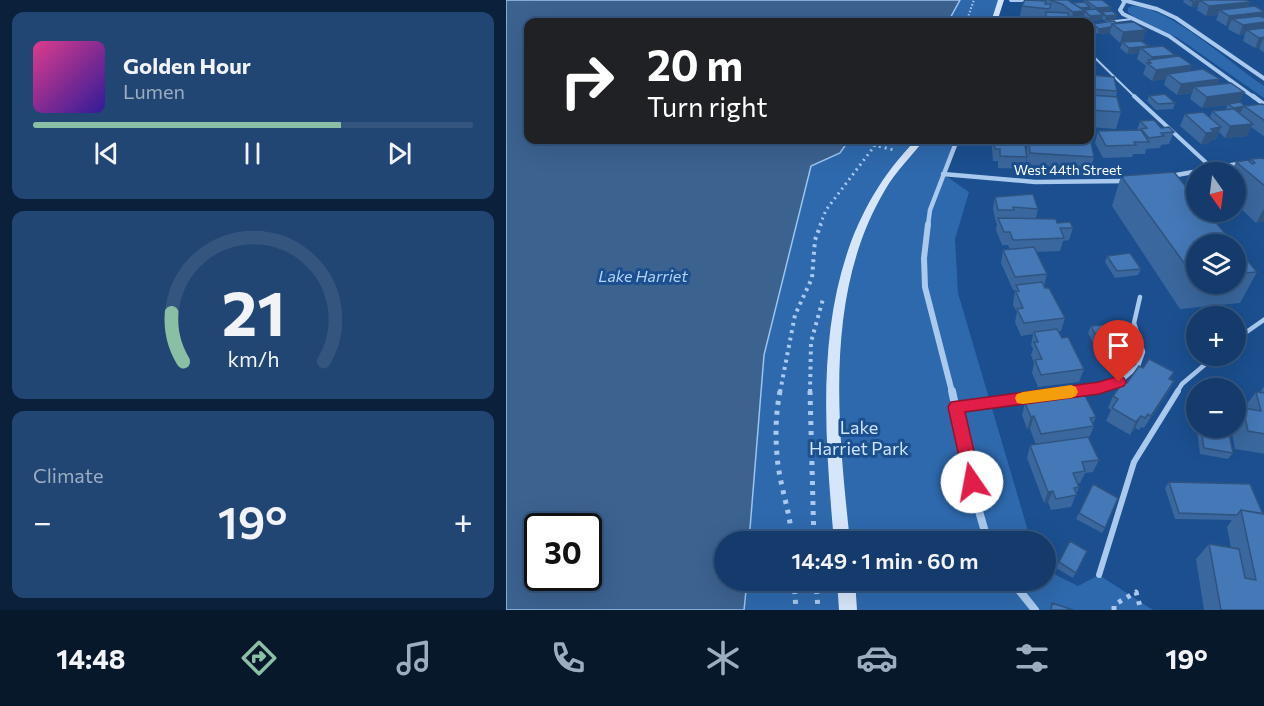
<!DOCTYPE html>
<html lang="en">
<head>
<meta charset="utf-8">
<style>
  body { margin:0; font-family:Commissioner,sans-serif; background:#214673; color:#f1f3f6; height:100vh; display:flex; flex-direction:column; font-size:22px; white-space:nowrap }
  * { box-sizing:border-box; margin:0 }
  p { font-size:20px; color:#9dadc1 }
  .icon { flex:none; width:33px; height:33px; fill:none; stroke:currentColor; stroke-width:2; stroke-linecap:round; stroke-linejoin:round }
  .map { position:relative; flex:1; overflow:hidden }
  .drawer { display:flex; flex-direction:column; gap:12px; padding:12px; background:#0b203b; width:506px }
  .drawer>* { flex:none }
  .guide { position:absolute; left:18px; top:18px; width:570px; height:126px; border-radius:12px; box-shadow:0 6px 24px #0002,0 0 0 2px #33557e; background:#202124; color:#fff; overflow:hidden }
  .needle { width:39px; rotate:166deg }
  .buttons { position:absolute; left:680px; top:162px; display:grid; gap:12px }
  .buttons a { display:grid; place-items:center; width:60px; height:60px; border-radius:50%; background:#143b6b; box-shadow:0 6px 24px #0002,0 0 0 2px #33557e; font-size:30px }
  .speed { position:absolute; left:18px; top:513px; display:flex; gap:12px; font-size:30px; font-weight:700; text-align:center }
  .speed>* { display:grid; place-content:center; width:78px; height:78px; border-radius:50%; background:#143b6b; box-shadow:0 6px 24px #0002,0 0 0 2px #33557e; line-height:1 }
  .speed .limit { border:3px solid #111; border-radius:9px; background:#fff; color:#111 }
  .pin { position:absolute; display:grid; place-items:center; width:51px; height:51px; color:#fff; margin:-62px -26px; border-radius:50% 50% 50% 0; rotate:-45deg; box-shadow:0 0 6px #0007 }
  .pin .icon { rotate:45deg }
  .me { position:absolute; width:66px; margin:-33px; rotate:348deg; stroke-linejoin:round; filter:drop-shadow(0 0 4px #0008) }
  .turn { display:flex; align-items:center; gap:21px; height:126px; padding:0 24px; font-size:27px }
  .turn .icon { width:78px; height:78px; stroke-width:2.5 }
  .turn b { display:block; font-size:42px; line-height:51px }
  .big { font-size:45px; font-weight:600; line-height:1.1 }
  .drawer .tile { flex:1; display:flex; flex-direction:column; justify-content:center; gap:9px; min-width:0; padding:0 21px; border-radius:12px; background:#214673 }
  .drawer .dial { align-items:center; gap:0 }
  .dial svg { height:156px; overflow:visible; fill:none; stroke:#33557e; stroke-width:7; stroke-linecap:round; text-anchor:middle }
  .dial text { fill:#f1f3f6; stroke:none }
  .song { display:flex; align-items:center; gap:18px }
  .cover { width:72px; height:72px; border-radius:9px; background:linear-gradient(135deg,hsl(330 70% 55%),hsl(250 70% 35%)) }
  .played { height:6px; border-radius:3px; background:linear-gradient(90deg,#8abfa5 70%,#33557e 70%) }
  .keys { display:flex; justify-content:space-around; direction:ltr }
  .heat { display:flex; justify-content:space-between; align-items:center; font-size:33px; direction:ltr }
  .trip { position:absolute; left:208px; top:531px; width:342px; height:60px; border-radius:30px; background:#143b6b; box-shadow:0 6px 24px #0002,0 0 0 2px #33557e; font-weight:600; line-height:60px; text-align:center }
  .tabs { display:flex; height:96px; justify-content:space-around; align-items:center; background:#08182b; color:#9dadc1 }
  .tabs .icon { width:42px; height:42px }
  .tabs .active { color:#8abfa5 }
  .tabs b { font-size:27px; color:#f1f3f6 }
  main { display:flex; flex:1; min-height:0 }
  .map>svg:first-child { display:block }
  .green { fill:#2e69ad }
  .water { fill:#3c6290; stroke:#9cc4f0; stroke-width:1.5; fill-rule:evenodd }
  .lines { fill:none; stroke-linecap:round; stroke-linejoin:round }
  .path-far3 { stroke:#a9c9ee; stroke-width:2; stroke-dasharray:1.5 2; stroke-linecap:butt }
  .path-far2 { stroke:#a9c9ee; stroke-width:3; stroke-dasharray:2 4; stroke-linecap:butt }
  .path-far1 { stroke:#a9c9ee; stroke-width:4; stroke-dasharray:3 4.5; stroke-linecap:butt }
  .path { stroke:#a9c9ee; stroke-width:5; stroke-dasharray:4 6; stroke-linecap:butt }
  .lane-far3 { stroke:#a9c9ee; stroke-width:2 }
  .lane-far2 { stroke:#a9c9ee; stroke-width:4 }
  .lane-far1 { stroke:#a9c9ee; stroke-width:4.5 }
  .lane { stroke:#a9c9ee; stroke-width:6 }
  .street-far3 { stroke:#a9c9ee; stroke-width:4 }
  .street-far2 { stroke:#a9c9ee; stroke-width:4.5 }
  .street-far1 { stroke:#a9c9ee; stroke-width:6 }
  .street { stroke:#a9c9ee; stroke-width:8 }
  .secondary { fill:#d6e6fa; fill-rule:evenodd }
  .wall { fill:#3a679d; fill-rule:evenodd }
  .shaded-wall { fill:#305480 }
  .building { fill:#4478b7; stroke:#305480; stroke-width:1.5 }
  .route { fill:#e11d48; stroke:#92132f; stroke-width:1.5 }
  .slow { fill:#f59e0b }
  .labels { text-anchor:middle; stroke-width:6; stroke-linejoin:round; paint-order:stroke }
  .far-street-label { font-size:14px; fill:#fff; stroke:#1b4f8f }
  .water-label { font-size:16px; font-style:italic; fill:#b5d3f5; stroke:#1b4f8f }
  .near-park-label { font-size:18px; fill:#cfe3fa; stroke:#1b4f8f }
</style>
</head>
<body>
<main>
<section class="drawer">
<div class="tile">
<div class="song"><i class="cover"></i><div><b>Golden Hour</b><p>Lumen</p></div></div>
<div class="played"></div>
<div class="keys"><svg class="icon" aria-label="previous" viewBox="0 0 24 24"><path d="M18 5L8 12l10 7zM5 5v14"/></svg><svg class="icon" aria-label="pause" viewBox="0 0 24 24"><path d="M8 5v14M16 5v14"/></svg><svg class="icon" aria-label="next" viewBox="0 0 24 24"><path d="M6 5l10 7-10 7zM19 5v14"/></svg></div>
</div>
<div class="tile dial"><svg viewBox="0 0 100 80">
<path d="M14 69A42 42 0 1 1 86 69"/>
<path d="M14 69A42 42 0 0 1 8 44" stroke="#8abfa5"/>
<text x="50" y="56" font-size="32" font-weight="700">21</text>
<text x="50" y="72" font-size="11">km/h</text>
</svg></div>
<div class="tile"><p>Climate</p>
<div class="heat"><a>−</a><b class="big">19°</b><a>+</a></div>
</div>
</section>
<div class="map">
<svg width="759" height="610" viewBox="0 0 759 610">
  <rect width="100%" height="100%" fill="#1b4f8f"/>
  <path class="green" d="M454,0H495L488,22H442Z
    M626,6C664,7 725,64 758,86V98L672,38L628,17L622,12V8Z
    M343,140H451L437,174L463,192L449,239L452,293L525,541L243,542L258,355L305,166L334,153Z
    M540,570L572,586L593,575L647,610H238L241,581L540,580Z"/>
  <path class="water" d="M0,0H454L442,22H22V140H343L334,153L305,166L258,355L243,541L219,542V580L241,581L238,610H0ZM32,526H82V578H32Z"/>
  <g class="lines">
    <path class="path-far3" d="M460,22L468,0"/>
    <path class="path-far2" d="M367,145L388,150
      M314,225L320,210L373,140"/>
    <path class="path-far1" d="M274,392L289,315L306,278L309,240L315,224
      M304,392L305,342L317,299"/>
    <path class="path" d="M274,391C270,412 269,433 271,455C273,485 285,512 286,542
      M304,391L308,542
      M288,580L290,610
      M310,580L312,610
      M608,610V605L630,592L635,610"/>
    <path class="lane-far3" d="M601,22L626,19
      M584,49L588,57L630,98"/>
    <path class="lane-far2" d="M628,96L706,168"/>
    <path class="lane-far1" d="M729,340L759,319
      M572,391L613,382L632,366L637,352L628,323L634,297
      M671,392L676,384L709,356"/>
    <path class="lane" d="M450,407L549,394
      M593,575L628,462L672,391"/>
    <path class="street-far3" d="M505,0H516
      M617,0L651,9L670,18L759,79
      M619,1L614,10L617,14L663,36L749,98"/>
    <path class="street-far2" d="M747,96L759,105
      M437,174L529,182L622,181
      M665,176L737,163
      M422,225L424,210L451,140"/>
    <path class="street-far1" d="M422,224L418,258L419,287L446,392"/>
    <path class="street" d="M446,391L470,501L482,542
      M505,580L529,610"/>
    <path class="secondary" d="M492,0H498L491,22H485Z
      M410,140H418C405,157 390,171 379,190C317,294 332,427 344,542H328C316,403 303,248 410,140Z
      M331,580H349L351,610H333Z"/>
  </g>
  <path class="wall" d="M540,0H562L566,3L578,2V0H596L604,12L611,15L609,20L599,21L596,19V20L583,21L578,16L577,21L565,22L563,20L562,22H521L522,17H528L514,16L516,6Z
    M678,0H740L742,7L759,11L757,18H759V53L753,49L754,47L749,48L737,41L739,34L733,35L722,29L723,26H720L710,20L712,15L700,16L691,10L692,6L685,7L677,2Z
    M608,21L637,40L630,41L642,47L669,56L684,71L712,84L739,106L759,105V137L745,127L741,136L719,138L713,132L710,139L705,140L703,143L695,144L674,126L679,114L704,118L706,111L720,110L721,105L696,108L684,99L686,93L671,95L658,85L660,79L646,81L637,74L640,66L631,59L633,53L621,54L614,48L616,43H614L604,34V33L592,34L585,29L587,24Z
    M584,75L611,91L610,97L615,112L610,129L584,127Z
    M643,96L669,103L667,109L650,110L641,101Z
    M634,121L668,132L663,144L655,145L654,148L640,149L639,154H627L626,157L597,158L589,143L592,131L631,130Z
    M487,140H572V141L588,157L585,169L521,165V157L519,169L492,168V161H487L486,148ZM519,144H521V156Z
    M745,159H759V221L750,223L731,205L729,209V172H725L730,162H744Z
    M615,176L688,197L690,193V284H729V246L751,272L734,303L674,309L606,206Z
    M489,197L532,209L530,218L551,223L567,228L563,240L557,241L554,251L530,252L541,274L538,286L559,318L555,331H552L556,338L578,369L573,382L532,387L526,373L528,363L525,355L527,349L525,345L527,334L515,336L509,322L511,312L507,305L509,290H507L495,263L497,250H504L502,245H496L490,230L491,223H490L487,209Z
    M702,212H728L707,216Z
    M601,256L635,269L632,275L609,278L599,262Z
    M585,326L631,345L628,352L594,355L582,333Z
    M664,379L668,381L661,394L638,428L635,427L633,430L629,428L624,435L600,421L605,410L602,408L607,396L621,383Z
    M759,385V454L729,449L725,428H729V419L737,408H738L750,392H754Z
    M544,394L590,417L587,424L588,426L583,438L593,460L587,472L579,473L574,483H572L573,487L565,507L545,510L542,502L538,503L521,458L524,445H530L524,429H521L516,415L519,403L543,399Z
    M692,428H719L727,453L722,459L694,454L691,430Z
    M663,482L744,484L759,610H698L690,559L703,544L725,548L721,527L726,520L669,519L659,488Z
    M587,484L599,528L596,533L570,519Z
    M564,541L581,551L567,578L550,568Z"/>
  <path class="shaded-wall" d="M694,1L692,6L685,7L687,2Z
    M744,2L740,12L713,10L712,15L700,16L703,6Z
    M584,7L583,12L579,11L577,21L565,22L567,12L571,8Z
    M605,7L604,12L590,13L591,8Z
    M759,12V15L756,22L726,19L723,26H720L723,16Z
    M597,15L596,20L583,21L584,16Z
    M611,15L609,20L599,21L600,16Z
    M759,22V32L741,30L739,34L733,35L737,25Z
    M605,27L604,33L592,34L593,29Z
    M640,30L637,40L614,43L617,32Z
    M759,37V40L757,39L754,47L749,48L753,38Z
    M643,46L635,48L633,53L621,54L623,48Z
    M669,55L666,66L645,62L646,57Z
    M686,65L682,76L662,74L660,79L646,81L650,70Z
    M714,79L710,90L688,87L686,93L671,95L675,84Z
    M738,92L733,104H722L721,105L696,108L701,97Z
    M738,106L735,112L726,114L728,108Z
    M747,124L741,136L719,138L724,126Z
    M715,127L710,139L705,140L703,143L695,144L700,133L705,129Z
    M734,199L729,209V200Z
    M759,207V221L750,223Z
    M709,212H728L707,216Z
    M668,381L661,394L638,428L645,416Z
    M528,416L524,429H521L525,417Z
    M635,416L629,428L624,435L630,422Z
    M547,491L542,502L538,503L542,492Z"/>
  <path class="building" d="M519,0L540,1L539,4H545L543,9L516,6Z
    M543,0H562L579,11L567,12L556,4Z
    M579,0H596L605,7L591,8Z
    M684,0H695V1L687,2Z
    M694,0H740L744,2L703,6Z
    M578,2L584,7L575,8L566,3Z
    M749,6L759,12L723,16L713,10Z
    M590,9L597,15L584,16L578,10Z
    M606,11L611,15L600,16L596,12Z
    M540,12L562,13L563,20L559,19V22H522V17L540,18Z
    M753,16L759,18V22L737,25L726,19Z
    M608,21L611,23L606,24L605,27L593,29L587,24Z
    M628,22L640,30L617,32L606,24Z
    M759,28V37L753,38L741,30Z
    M635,41L643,46L623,48L616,42Z
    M657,46L669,55L646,57L635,48Z
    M673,56L686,65L650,70L641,63H645L642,60Z
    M697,69L714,79L675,84L662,74Z
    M584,75L608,77L611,91L584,89Z
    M725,83L738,92L701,97L688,87Z
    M659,94L669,103L652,104L643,96Z
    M584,95L611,97L615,112L584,110Z
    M734,102L739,106L728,108L722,104Z
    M756,104L759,105V121L738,106Z
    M728,109L747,124L724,126L706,111Z
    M697,112L715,127L705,129L708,132L700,133L679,114Z
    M648,120L655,128L663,127L668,132L655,133L658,136L643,138L635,129L641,128L634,121Z
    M635,130L643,142H628L630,145L600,146L592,131Z
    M488,140H518L521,157L494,156V149H489Z
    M523,140L585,142L588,157L524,153Z
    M755,158L759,159V186L730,162L742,160L746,164L749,163L745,159Z
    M668,172L690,199V212H701L728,244H690V278H689L615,176Z
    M527,194L532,209L507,207L508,210H492L489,197Z
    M729,195L734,199L729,200Z
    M492,218L550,219L551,223L564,222L567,228H554L558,238L507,240L504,232H498Z
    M729,246L751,272L729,274Z
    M528,247L541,274L509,277L497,250Z
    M624,253L635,269L611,271L601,256Z
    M536,282L539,288H543L559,318L518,323L511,309L517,308L510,292L513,291L510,285Z
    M618,323L631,345L597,349L585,326Z
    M551,329L556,338L562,337L578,369L535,375L529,360L536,359L528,342H532L528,332Z
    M643,359L668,372L663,379L668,381L645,416L642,414L639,418L635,416L630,422L606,408L612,399L607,396L618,381L621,383L633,366L637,368Z
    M576,390L590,417L584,418L588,426L535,434L528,416L525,417L519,403L546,399L544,394Z
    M750,392L759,393V434L742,431L737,408L755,411Z
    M695,428H722L727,453L698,448Z
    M582,437L593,460L576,462L579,471L567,473L573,487L568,488L571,495L550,499L547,491L542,492L524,445Z
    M663,482L744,484L757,514L735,510L731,515L673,513Z
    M587,484L612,498L599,528L573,513Z
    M735,510L759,514V610H715L703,544L733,549L739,578L750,580Z
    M564,541L581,551L570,573L553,562Z
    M546,603L567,610H545Z"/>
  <path class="route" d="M613,376L618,378L620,382L618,386L593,394L459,412L475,482L472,488L466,490L460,488L442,407L445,402L593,382Z"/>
  <path class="slow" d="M565,385L570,387L572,392L570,396L565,398L517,404L511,403L509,398L511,394L517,392Z"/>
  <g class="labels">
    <g class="far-street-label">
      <text x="562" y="175">West 44th Street</text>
    </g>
    <g class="water-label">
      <text x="137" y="282">Lake Harriet</text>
    </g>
    <g class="near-park-label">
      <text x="353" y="434">Lake<tspan x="353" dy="21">Harriet Park</tspan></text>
    </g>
  </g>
</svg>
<div class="buttons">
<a><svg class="needle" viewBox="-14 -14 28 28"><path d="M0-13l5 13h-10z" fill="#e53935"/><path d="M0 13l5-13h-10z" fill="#9dadc1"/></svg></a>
<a><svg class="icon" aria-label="layers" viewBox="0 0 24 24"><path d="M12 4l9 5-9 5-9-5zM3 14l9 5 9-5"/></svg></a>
<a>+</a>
<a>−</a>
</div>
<div class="speed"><div class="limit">30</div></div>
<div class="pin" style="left:613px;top:382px;background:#d93025"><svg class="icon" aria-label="arrive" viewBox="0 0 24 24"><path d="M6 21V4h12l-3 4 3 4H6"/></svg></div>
<svg class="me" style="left:466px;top:482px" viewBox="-20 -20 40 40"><circle r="19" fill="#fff"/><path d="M0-13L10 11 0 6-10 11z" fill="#e11d48"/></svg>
<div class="trip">14:49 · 1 min · 60 m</div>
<div class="guide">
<div class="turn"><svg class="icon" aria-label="right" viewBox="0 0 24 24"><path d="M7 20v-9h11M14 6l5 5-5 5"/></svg><div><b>20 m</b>Turn right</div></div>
</div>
</div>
</main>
<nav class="tabs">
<b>14:48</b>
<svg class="icon active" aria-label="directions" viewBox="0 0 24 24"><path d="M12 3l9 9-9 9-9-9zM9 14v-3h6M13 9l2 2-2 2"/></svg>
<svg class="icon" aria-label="music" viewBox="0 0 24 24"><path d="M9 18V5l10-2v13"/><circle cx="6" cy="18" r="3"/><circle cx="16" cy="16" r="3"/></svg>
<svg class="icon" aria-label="phone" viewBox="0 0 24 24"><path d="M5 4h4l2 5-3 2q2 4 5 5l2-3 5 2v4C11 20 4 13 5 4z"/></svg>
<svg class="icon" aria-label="climate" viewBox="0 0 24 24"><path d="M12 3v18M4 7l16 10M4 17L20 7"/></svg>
<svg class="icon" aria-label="car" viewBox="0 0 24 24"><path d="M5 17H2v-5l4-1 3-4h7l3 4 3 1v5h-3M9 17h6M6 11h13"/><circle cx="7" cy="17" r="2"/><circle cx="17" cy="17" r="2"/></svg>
<svg class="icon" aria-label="filters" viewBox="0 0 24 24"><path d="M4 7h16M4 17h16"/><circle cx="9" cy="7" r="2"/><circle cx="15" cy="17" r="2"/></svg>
<b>19°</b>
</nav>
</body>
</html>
